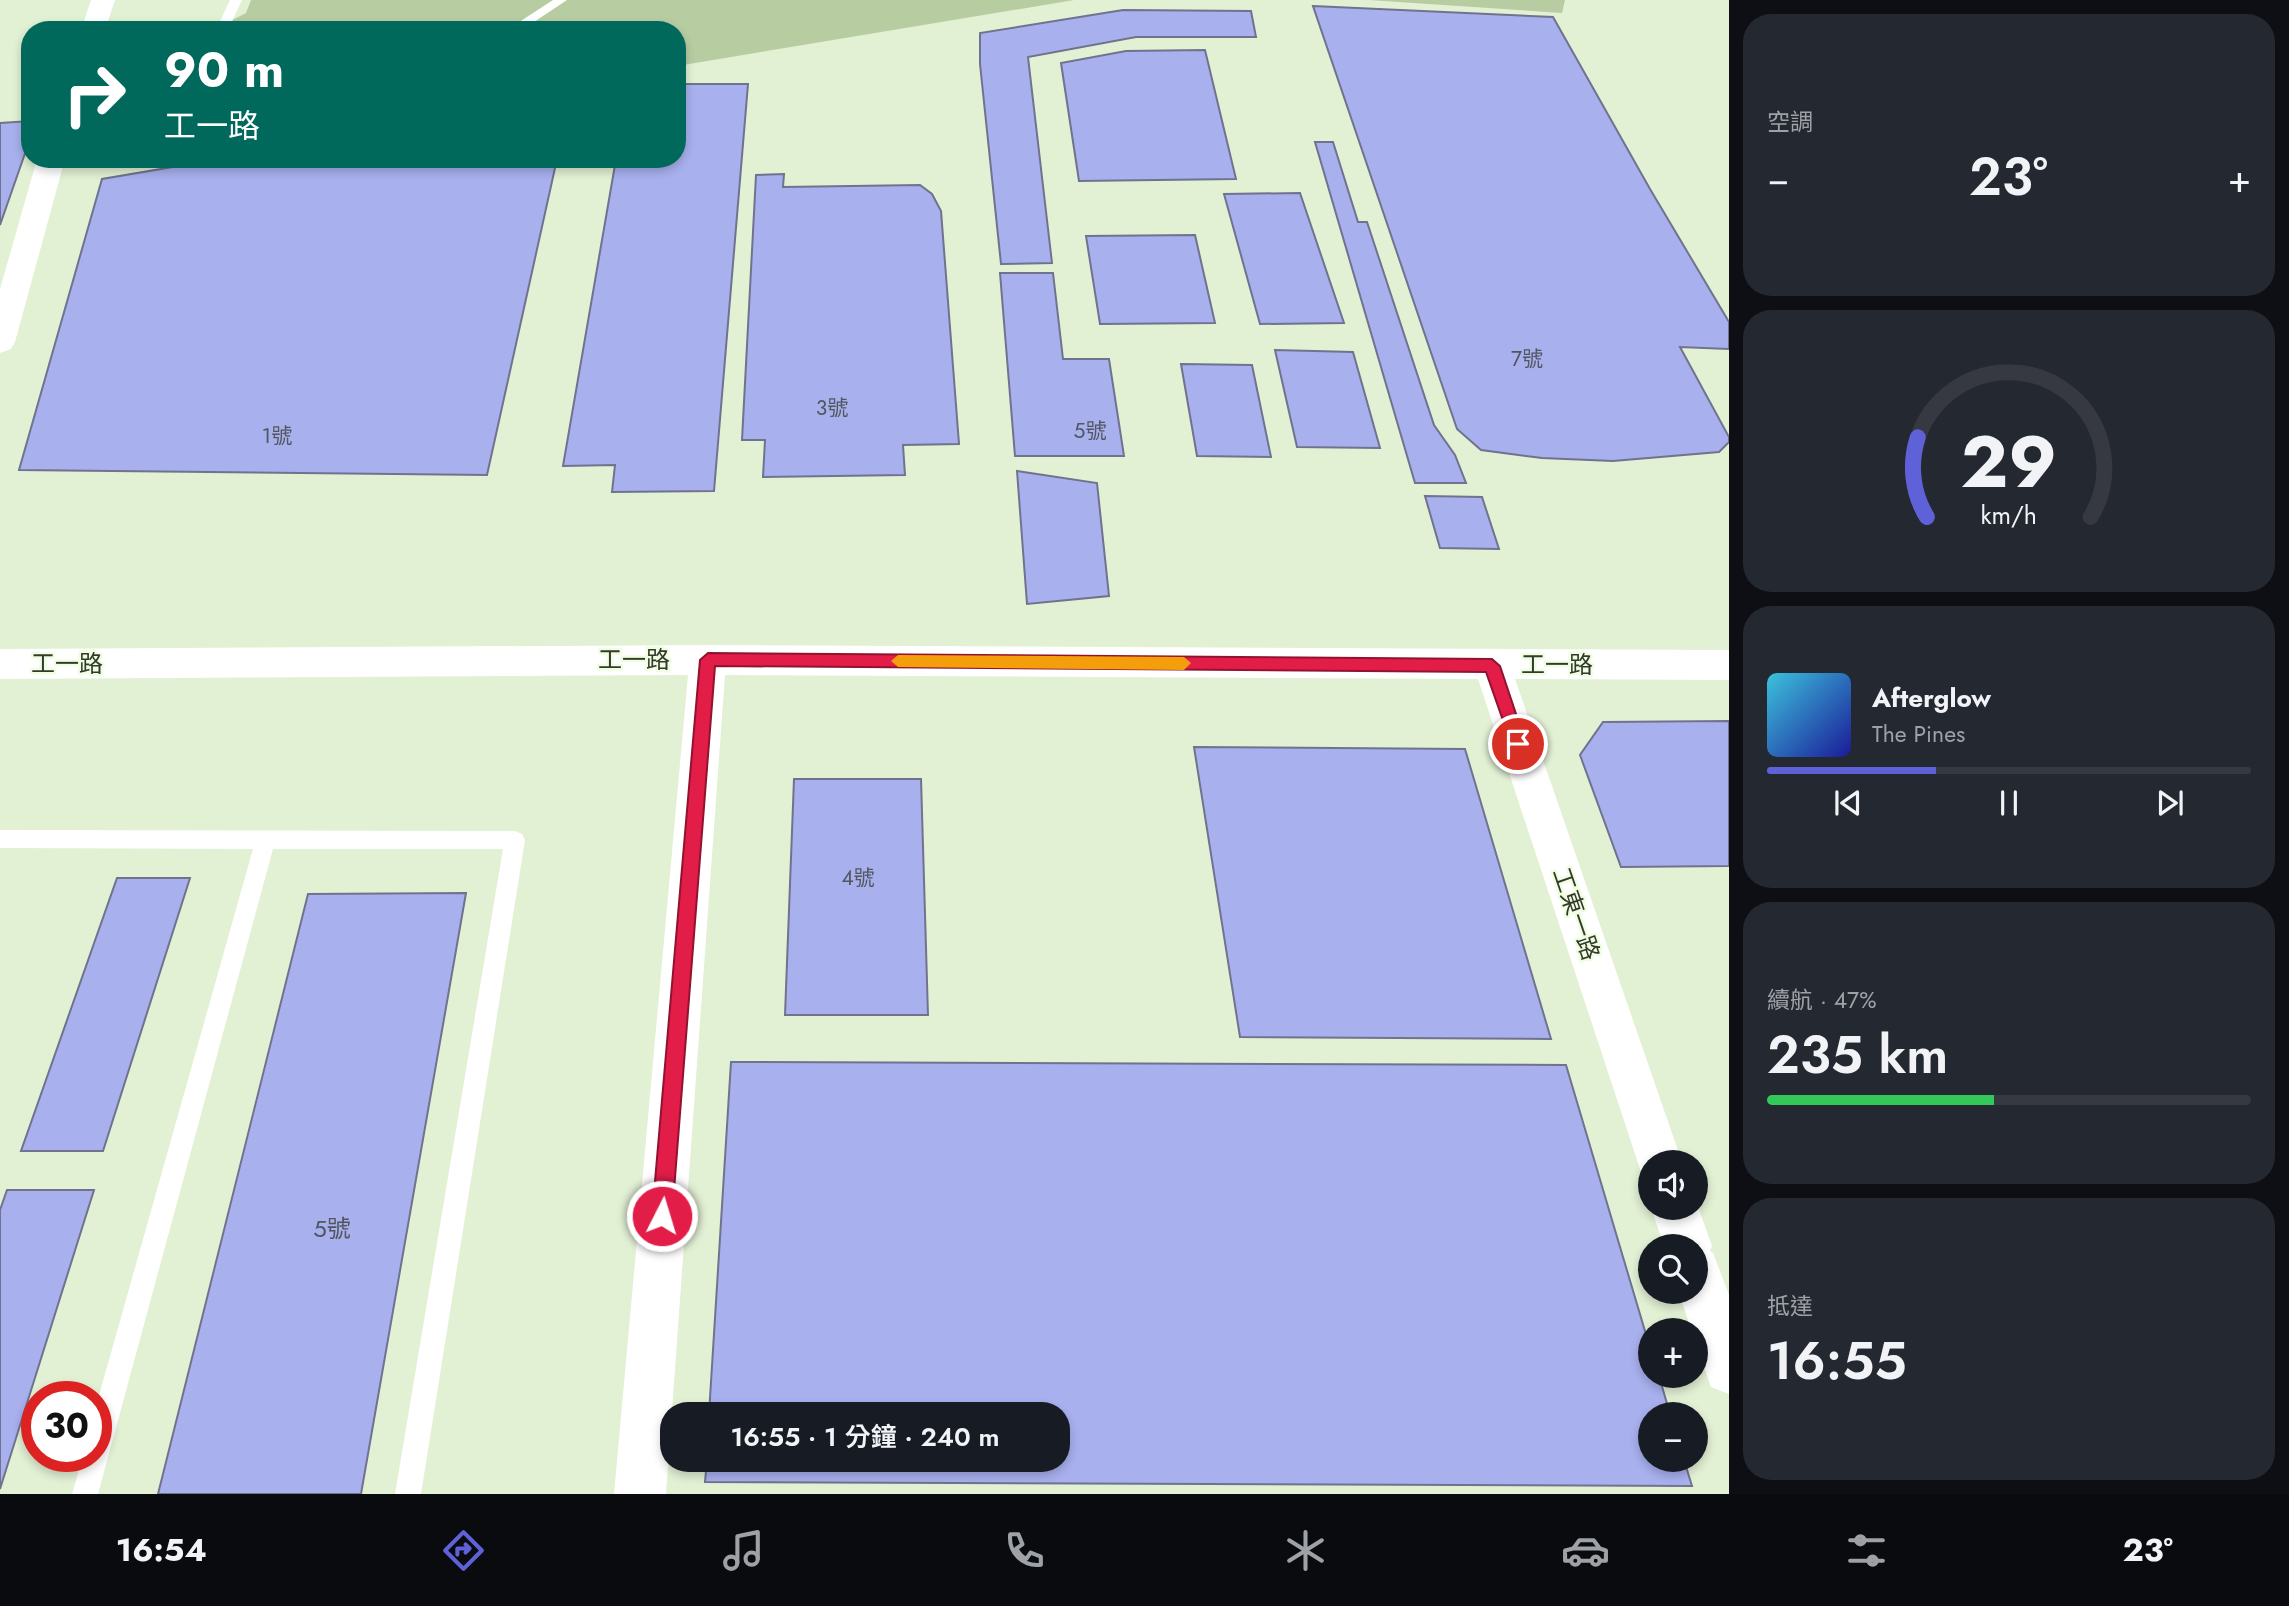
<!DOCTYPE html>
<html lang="zh-TW">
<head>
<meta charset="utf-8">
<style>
  body { margin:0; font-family:Jost,"Noto Sans TC",sans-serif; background:#242831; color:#f1f3f6; height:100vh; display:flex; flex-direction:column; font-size:26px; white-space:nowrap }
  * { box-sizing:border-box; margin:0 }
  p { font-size:23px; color:#9ea1a6 }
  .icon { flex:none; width:38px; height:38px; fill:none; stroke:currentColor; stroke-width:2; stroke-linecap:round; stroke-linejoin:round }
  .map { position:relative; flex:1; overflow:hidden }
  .details { display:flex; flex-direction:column; gap:14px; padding:14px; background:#0d0f14; width:560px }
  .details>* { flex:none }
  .top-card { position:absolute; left:21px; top:21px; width:665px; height:147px; border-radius:28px; box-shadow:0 4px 10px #0003; background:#00695c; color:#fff; overflow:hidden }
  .controls { position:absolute; left:1638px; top:1150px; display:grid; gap:14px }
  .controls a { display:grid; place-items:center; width:70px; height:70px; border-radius:50%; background:#171b24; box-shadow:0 4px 10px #0003; font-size:35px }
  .speed { position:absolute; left:21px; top:1381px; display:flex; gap:14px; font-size:35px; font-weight:700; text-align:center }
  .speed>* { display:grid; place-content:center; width:91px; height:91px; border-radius:50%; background:#171b24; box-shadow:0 4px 10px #0003; line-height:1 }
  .speed .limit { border:10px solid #d22; background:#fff; color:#111 }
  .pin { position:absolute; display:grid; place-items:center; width:60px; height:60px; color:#fff; margin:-30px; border:4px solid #fff; border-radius:50%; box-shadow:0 2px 7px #0007 }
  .me { position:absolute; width:77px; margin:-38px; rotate:5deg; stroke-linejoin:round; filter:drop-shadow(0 0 5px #0008) }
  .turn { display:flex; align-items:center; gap:24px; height:147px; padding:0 28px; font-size:32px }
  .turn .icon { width:91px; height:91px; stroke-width:2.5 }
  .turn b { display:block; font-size:49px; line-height:60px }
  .big { font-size:52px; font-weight:600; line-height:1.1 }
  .details .card { flex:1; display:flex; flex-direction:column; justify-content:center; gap:10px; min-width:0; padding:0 24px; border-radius:28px; background:#242831 }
  .details .dial { align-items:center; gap:0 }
  .dial svg { height:182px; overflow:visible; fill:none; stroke:#363941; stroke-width:7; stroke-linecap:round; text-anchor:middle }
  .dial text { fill:#f1f3f6; stroke:none }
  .song { display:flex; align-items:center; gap:21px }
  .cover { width:84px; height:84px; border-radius:10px; background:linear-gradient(135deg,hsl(190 70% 55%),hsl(240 70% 35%)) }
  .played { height:7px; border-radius:4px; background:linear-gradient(90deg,#5f61d9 35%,#363941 35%) }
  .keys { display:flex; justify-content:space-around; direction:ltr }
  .heat { display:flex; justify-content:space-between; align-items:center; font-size:38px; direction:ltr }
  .charge { height:10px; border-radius:5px; background:linear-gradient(90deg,#34c759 47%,#363941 0) }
  .trip { position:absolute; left:660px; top:1402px; width:410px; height:70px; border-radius:28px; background:#171b24; box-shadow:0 4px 10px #0003; font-weight:600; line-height:70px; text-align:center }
  .tab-bar { display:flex; height:112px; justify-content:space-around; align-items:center; background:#090b0e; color:#9ea1a6 }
  .tab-bar .icon { width:49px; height:49px }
  .tab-bar .current { color:#5f61d9 }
  .tab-bar b { font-size:32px; color:#f1f3f6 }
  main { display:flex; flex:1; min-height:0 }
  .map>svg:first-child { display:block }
  .green { fill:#b8cca2 }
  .building { fill:#a8b0ee; stroke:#6f738d; stroke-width:2 }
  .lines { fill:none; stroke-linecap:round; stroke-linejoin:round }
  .lane { fill:#fff; fill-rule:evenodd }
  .street { fill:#fff; fill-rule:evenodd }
  .route { fill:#e11d48; stroke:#92132f; stroke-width:2 }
  .slow { fill:#f59e0b }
  .labels { text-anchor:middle; stroke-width:5; stroke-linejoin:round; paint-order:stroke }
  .number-label { font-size:21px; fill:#51575e }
  .street-label { font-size:24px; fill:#34392e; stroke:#effde1 }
  .near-number-label { font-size:24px; fill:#51575e }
</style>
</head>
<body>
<main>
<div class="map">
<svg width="1729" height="1494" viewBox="0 0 1729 1494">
  <rect width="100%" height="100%" fill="#e2f0d4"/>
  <path class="green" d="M251,0H1074L677,66V30H213L246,13Z
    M1369,0H1565L1562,13Z"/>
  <path class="building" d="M1313,6L1553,17L1650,189L1729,322V349L1680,347L1729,437V442L1719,452L1613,461L1542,458L1481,450L1457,429Z
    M1123,10L1251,11L1256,37H1136L1028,57L1052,263L1001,264L980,64V33Z
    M1205,50L1236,179L1079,181L1061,63L1126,51Z
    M677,84H748L714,491L612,492L615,465L563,466L616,159H677Z
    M30,121V139L0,225V123Z
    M1315,142H1333L1358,222H1367L1434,425L1455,455L1466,483H1415Z
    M220,159H557L487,475L19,470L102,179Z
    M784,174L783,187L920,185L932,194L941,211L959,444L903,445L905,475L763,477L765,440H742L756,175Z
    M1300,193L1344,323L1260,324L1224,194Z
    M1195,235L1215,323L1100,324L1086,236Z
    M1000,273H1053L1063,359H1109L1124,456H1015Z
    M1275,350L1353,352L1380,448L1297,447Z
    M1181,364L1252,365L1271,457L1197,456Z
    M1017,471L1097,483L1109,596L1027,604Z
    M1425,496L1482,497L1499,549L1440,548Z
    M1729,721V866L1621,867L1580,755L1603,722Z
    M1194,747L1465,749L1551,1039L1240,1037Z
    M794,779H921L928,1015H785Z
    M117,878H190L103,1151H21Z
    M466,893L361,1494H158L308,894Z
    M731,1062L1566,1065L1650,1348V1376H1659L1670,1414H1650V1460H1684L1692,1486L705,1482L707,1460H1057V1414H709Z
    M7,1190H94L0,1489V1210Z"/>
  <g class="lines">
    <path class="lane" d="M230,0H242L228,30H216Z
      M553,0H567L522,30H507Z
      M0,830L515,831L522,834L525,840L421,1494H395L503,849H273L98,1494H72L83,1456H96V1406L253,849L0,848Z"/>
    <path class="street" d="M91,0H115L105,30H81Z
      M37,159H65L15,342L11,349L0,353V289Z
      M708,645L1729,650V680L1515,679L1682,1162H1650V1182L1643,1178L1478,679L725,675L666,1494H614L688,675L0,679V649Z
      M1696,1201L1712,1246L1710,1251L1713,1253L1729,1295V1394L1711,1387L1696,1344V1330H1691L1679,1292H1696V1246H1664L1651,1208H1696Z"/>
  </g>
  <path class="route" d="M708,653L1492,659L1500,666L1526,744L1524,749H1513L1486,672L715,666L672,1216L669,1223L662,1226L655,1223L652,1216L700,660Z"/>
  <path class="slow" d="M898,655L1184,657L1191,663L1184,670L898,667L891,661Z"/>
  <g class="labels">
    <g class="number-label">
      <text x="1527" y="366">7號</text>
      <text x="832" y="415">3號</text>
      <text x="1090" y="438">5號</text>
      <text x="277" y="443">1號</text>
      <text x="858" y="885">4號</text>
    </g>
    <g class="street-label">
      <text x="634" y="668">工一路</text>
      <text x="67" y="672">工一路</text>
      <text x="1557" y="673">工一路</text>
      <text transform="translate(1576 914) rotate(71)" y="8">工東一路</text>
    </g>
    <g class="near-number-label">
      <text x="332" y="1237">5號</text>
    </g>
  </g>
</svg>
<div class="controls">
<a><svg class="icon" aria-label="sound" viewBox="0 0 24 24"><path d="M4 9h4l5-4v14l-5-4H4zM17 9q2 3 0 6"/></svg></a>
<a><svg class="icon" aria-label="search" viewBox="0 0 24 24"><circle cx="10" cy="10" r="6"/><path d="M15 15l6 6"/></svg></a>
<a>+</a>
<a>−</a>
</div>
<div class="speed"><div class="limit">30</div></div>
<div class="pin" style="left:1518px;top:744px;background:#d93025"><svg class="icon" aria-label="arrive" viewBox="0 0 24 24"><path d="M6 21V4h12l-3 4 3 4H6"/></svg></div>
<svg class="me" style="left:662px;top:1216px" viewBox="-20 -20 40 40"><circle r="17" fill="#e11d48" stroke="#fff" stroke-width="3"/><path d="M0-11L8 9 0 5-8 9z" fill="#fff"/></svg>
<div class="trip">16:55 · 1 分鐘 · 240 m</div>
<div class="top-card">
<div class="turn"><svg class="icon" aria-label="right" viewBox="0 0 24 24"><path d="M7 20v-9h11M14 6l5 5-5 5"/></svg><div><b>90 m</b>工一路</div></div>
</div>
</div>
<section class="details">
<div class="card"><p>空調</p>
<div class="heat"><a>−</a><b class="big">23°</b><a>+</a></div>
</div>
<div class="card dial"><svg viewBox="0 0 100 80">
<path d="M14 69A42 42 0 1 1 86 69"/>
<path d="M14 69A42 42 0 0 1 10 34" stroke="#5f61d9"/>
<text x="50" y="56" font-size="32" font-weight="700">29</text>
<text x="50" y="72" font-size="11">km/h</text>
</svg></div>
<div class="card">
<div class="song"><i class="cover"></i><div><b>Afterglow</b><p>The Pines</p></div></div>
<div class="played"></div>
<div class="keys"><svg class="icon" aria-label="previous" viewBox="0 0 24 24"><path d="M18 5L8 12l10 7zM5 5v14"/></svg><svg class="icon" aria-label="pause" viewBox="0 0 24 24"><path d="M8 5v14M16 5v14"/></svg><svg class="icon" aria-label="next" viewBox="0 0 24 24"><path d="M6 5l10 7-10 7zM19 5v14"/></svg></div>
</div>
<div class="card"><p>續航 · 47%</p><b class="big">235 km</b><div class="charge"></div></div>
<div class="card"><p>抵達</p><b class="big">16:55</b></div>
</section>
</main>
<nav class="tab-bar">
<b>16:54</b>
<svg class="icon current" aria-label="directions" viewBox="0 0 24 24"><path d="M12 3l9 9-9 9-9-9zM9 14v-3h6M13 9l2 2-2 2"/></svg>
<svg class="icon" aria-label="music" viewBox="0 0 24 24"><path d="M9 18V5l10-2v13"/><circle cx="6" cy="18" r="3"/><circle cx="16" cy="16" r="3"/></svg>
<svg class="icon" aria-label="phone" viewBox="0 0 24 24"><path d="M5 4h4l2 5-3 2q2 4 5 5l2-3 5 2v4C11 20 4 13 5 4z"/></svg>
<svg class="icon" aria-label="climate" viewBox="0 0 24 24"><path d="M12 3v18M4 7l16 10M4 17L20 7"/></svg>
<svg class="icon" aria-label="car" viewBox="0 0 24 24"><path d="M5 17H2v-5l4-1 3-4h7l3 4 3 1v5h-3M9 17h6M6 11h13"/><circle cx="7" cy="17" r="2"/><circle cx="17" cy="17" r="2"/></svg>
<svg class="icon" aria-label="filters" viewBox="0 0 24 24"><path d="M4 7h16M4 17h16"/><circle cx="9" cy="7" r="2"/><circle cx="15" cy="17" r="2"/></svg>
<b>23°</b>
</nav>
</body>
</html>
